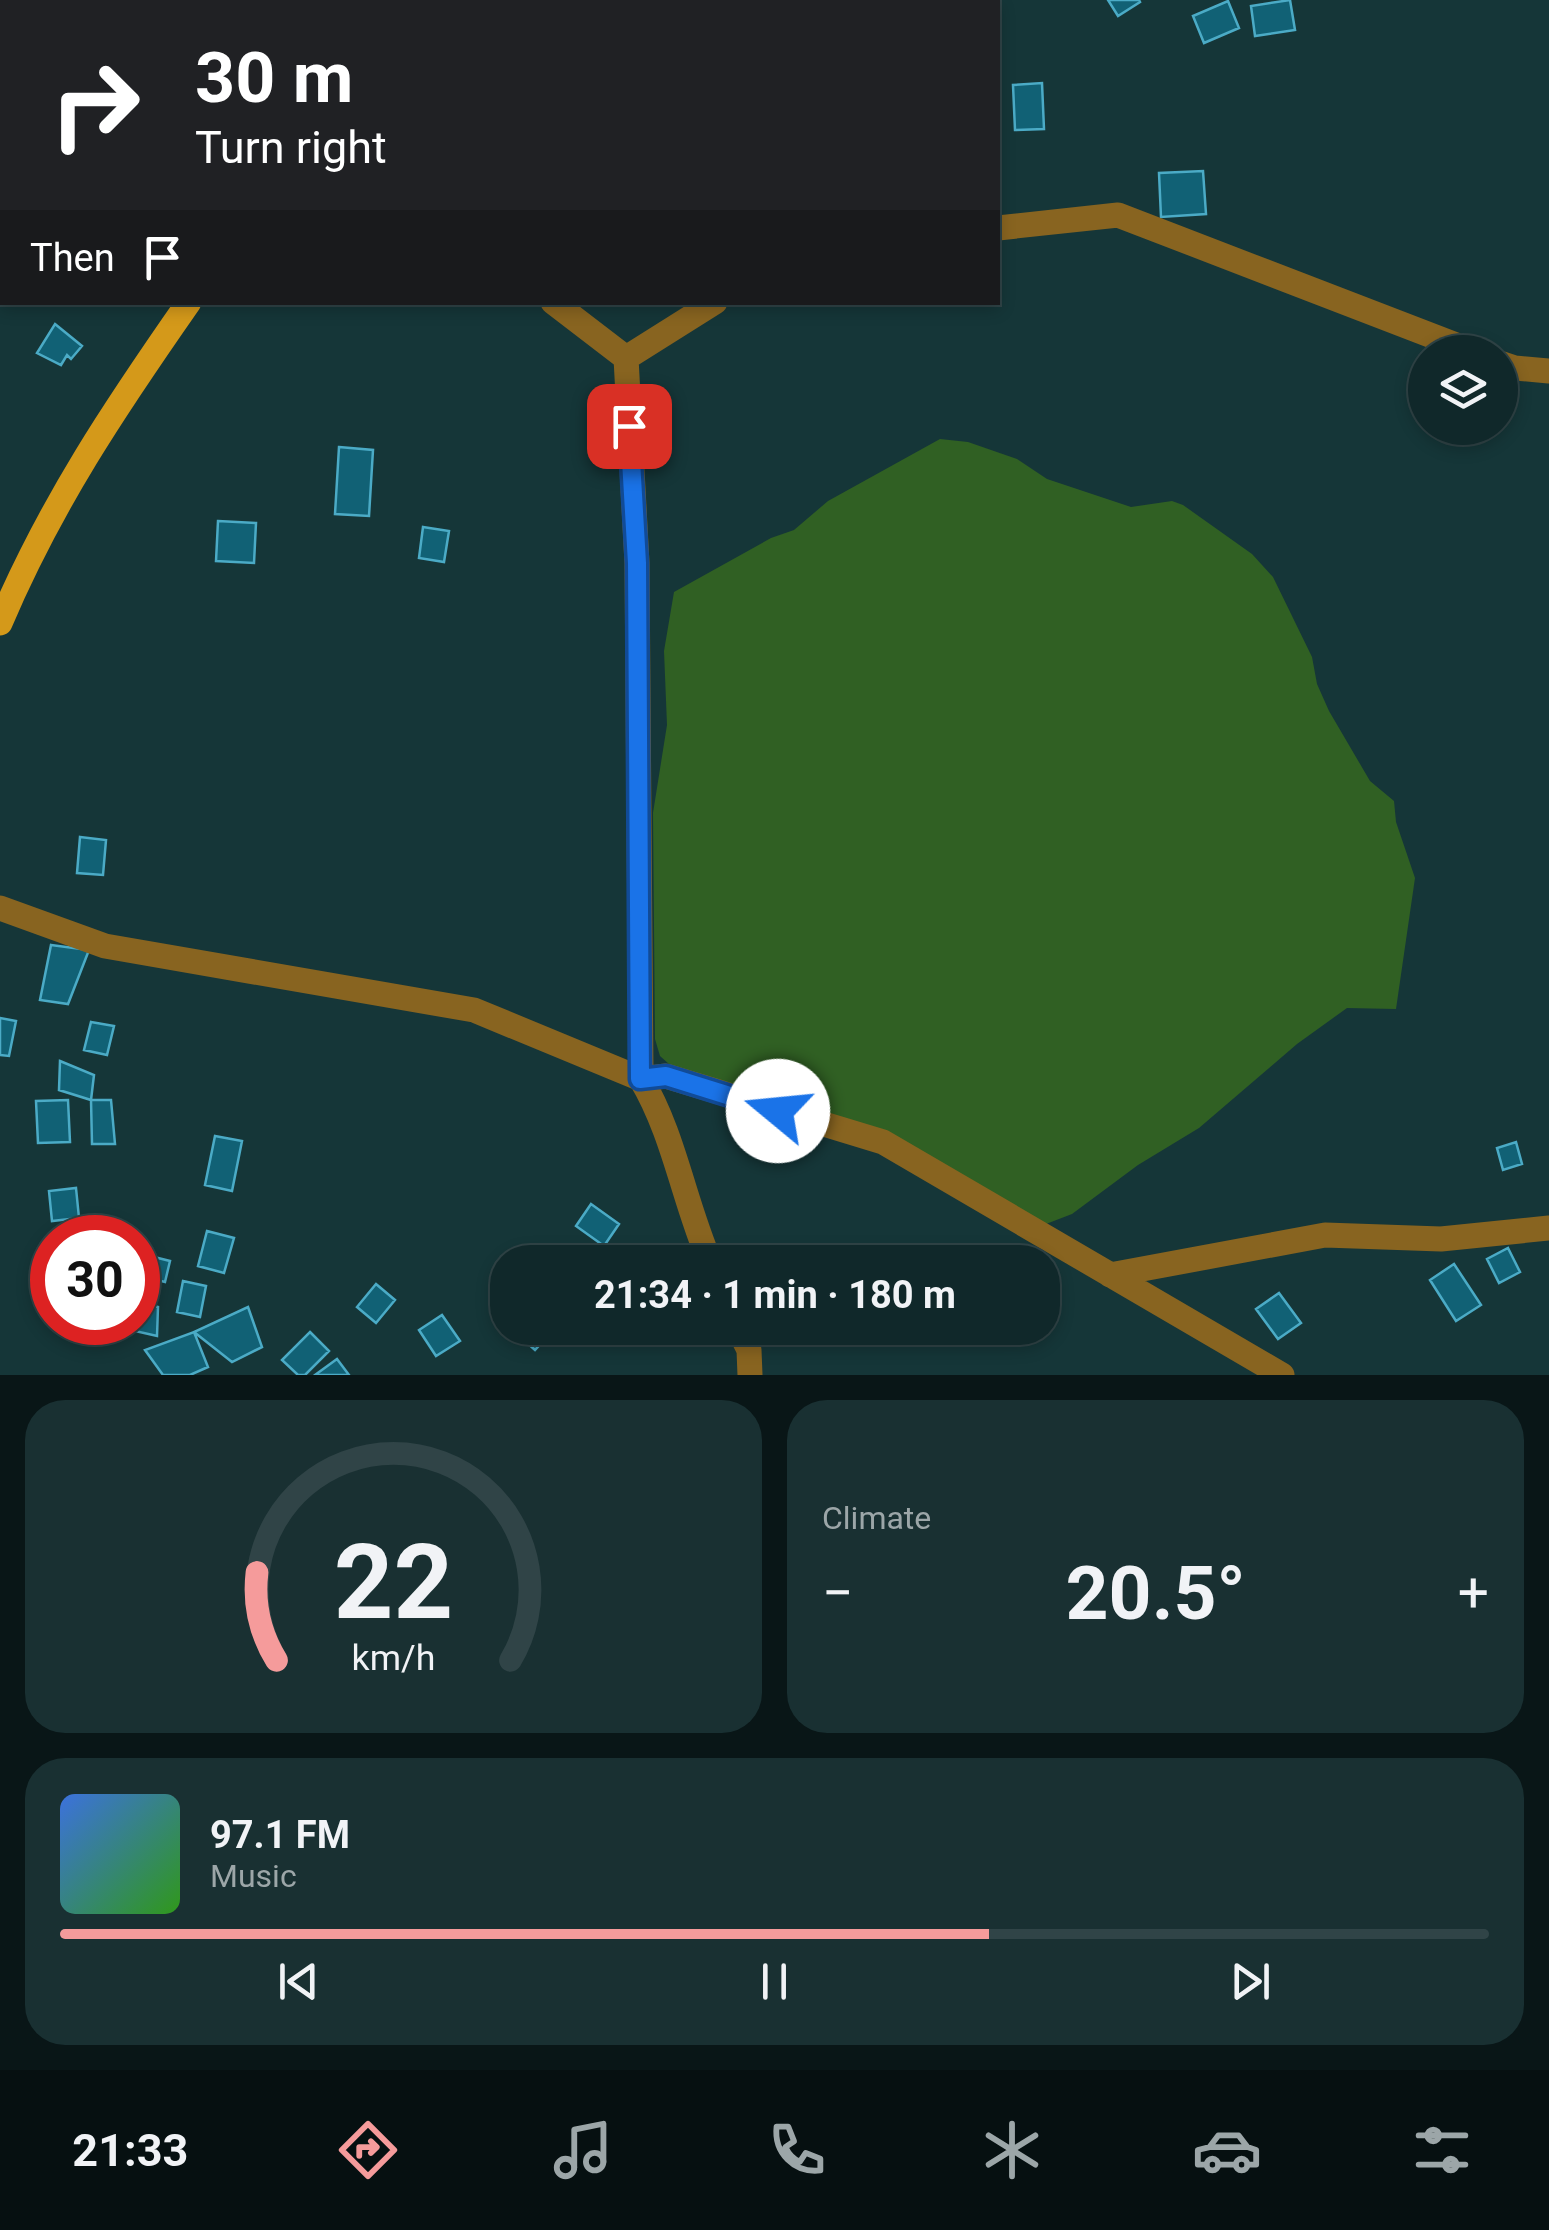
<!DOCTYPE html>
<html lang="en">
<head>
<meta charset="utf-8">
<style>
  body { margin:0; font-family:Roboto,sans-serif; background:#193032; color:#f1f3f6; height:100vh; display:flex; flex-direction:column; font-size:38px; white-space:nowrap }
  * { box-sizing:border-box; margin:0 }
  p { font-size:32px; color:#9ca6a8 }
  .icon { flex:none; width:55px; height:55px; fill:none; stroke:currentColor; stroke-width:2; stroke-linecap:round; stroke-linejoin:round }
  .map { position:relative; height:1375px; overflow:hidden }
  .panel { display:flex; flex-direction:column; gap:25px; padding:25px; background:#091617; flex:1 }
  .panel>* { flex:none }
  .banner { position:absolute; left:0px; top:0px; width:1000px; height:305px; box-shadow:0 5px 15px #0003,0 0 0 2px #304447; background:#202124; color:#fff; overflow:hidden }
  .controls { position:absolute; left:1408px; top:335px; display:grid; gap:20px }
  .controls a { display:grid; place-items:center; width:110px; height:110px; border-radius:50%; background:#10282a; box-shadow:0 5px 15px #0003,0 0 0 2px #304447; font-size:50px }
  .speed { position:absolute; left:30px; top:1215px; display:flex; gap:20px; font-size:50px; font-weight:700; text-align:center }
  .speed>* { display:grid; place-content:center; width:130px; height:130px; border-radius:50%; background:#10282a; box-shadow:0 5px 15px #0003,0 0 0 2px #304447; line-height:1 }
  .speed .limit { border:15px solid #d22; background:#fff; color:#111 }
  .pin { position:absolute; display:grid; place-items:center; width:85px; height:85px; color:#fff; margin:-42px; border-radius:20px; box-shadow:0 5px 15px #0006 }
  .me { position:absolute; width:110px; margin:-55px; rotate:287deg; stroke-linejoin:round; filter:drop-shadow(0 0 8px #0008) }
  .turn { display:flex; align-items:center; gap:35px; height:210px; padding:0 30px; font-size:45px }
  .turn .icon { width:130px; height:130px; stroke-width:2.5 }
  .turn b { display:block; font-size:70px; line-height:85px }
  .then { display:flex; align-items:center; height:95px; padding:0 30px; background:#0003; gap:20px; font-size:38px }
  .big { font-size:75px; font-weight:700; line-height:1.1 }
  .panel .tile { flex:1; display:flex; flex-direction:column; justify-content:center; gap:15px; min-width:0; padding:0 35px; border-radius:40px; background:#193032 }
  .panel .dial { align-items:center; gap:0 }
  .dial svg { height:260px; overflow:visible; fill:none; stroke:#304447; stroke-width:7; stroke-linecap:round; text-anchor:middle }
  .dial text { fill:#f1f3f6; stroke:none }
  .song { display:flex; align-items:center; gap:30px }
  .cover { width:120px; height:120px; border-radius:15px; background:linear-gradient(135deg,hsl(220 70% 55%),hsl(110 70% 35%)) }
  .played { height:10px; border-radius:5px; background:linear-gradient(90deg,#f59b9b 65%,#304447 65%) }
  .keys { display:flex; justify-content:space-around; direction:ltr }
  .heat { display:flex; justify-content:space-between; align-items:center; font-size:55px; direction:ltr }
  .panel .tiles { flex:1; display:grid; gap:25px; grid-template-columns:1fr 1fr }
  .tile:last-child { grid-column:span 2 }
  .trip { position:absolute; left:490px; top:1245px; width:570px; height:100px; border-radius:40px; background:#10282a; box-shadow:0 5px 15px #0003,0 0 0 2px #304447; font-weight:700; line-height:100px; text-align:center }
  .tabs { display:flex; height:160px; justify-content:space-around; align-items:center; background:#061011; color:#9ca6a8 }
  .tabs .icon { width:70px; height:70px }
  .tabs .on { color:#f59b9b }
  .tabs b { font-size:45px; color:#f1f3f6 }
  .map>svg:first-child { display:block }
  .green { fill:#306023 }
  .building { fill:#116175; stroke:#4babc6; stroke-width:2.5 }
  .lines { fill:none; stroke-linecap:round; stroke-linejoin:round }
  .minor { stroke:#886420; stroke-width:25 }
  .major { stroke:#d4991a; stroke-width:25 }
  .route-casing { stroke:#114b97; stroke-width:25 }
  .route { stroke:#1a73e8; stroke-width:18 }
</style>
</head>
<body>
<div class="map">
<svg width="1549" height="1375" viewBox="0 0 1549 1375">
  <rect width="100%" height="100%" fill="#153638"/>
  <path class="green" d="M940,439L968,442L1017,459L1047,479L1131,507L1172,501L1183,505L1252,554L1273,577L1312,657L1317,684L1329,711L1370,781L1394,801L1396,822L1415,878L1396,1009L1347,1008L1297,1044L1199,1128L1138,1165L1072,1214L1046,1224L972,1187L679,1073L660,1056L655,1039L653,813L667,725L664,651L674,592L771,538L794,530L828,501Z"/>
  <path class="building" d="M1108,0H1139L1140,2L1118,16Z
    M1290,0L1295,30L1255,36L1251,6Z
    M1228,1L1239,28L1204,43L1193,16Z
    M1042,83L1044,129L1015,130L1013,85Z
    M1203,171L1206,214L1161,217L1159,173Z
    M55,324L82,346L71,359L67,355L61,365L37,353Z
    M339,447L373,450L369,516L335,514Z
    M218,521L256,523L254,563L216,561Z
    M423,527L449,531L444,562L419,558Z
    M80,837L106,840L103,875L77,873Z
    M51,945L89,950L68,1004L40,1000Z
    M0,1018L16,1021L9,1056L0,1055Z
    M91,1022L114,1026L107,1055L84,1050Z
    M60,1061L94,1075L91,1100L59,1090Z
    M68,1100L70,1142L38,1143L36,1101Z
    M91,1100H111L115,1144H92Z
    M215,1136L242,1141L232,1191L205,1185Z
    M1516,1142L1522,1164L1503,1170L1497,1148Z
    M76,1188L79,1218L52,1221L49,1191Z
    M591,1204L619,1224L604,1246L576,1226Z
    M207,1231L234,1238L224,1273L198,1266Z
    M1508,1248L1520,1272L1499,1283L1487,1259Z
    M138,1253L170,1261L165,1282L138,1275Z
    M1454,1264L1481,1305L1456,1321L1430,1280Z
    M183,1281L206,1286L200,1317L177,1312Z
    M376,1284L395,1300L376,1323L357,1307Z
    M1279,1293L1301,1323L1278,1339L1256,1309Z
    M138,1302L158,1307L157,1336L100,1323L138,1322Z
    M248,1307L262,1347L232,1362L194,1332Z
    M442,1315L460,1341L436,1356L419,1330Z
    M523,1328H536L546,1338L535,1350L517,1334Z
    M194,1332L208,1367L190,1375H163L145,1350Z
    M310,1332L329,1351L305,1375H298L282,1360Z
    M337,1359L349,1375H315Z"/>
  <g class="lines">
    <path class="minor" d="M984,2V0
      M0,49L2,50
      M998,228L1118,215L1474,352
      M553,302L626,358L637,563L641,1079C674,1134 684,1202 710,1262
      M626,358L715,302
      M1500,363L1515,368L1549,371
      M0,908L105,946L474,1010L641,1079L666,1076L883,1142L1282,1375
      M1110,1275L1325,1235L1441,1239L1549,1228
      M738,1328L749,1350L750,1375"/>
    <path class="major" d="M430,2L432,0
      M0,623C51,503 115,408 189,302"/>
  </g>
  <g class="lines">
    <defs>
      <path id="route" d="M629,426L637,563L640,1079L666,1076L778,1111"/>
    </defs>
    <use href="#route" class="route-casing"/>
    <use href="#route" class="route"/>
  </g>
</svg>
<div class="controls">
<a><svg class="icon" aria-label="layers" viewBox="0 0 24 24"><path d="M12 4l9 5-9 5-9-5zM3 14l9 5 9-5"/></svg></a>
</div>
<div class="speed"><div class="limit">30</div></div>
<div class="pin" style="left:629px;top:426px;background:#d93025"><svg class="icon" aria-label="arrive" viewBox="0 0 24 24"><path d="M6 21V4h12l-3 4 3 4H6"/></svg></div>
<svg class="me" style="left:778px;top:1111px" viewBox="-20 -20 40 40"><circle r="19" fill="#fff"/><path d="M0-13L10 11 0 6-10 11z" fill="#1a73e8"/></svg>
<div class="trip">21:34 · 1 min · 180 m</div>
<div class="banner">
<div class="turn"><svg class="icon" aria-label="right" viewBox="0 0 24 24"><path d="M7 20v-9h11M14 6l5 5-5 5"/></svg><div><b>30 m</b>Turn right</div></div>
<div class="then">Then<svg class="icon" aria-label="arrive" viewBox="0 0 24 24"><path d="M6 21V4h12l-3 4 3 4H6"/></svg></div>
</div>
</div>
<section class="panel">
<div class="tiles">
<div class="tile dial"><svg viewBox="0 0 100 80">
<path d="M14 69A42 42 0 1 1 86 69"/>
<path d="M14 69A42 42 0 0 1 8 42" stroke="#f59b9b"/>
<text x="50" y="56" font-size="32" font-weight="700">22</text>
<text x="50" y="72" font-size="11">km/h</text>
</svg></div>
<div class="tile"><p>Climate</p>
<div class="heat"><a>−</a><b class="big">20.5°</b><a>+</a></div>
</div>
<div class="tile">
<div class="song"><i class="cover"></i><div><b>97.1 FM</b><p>Music</p></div></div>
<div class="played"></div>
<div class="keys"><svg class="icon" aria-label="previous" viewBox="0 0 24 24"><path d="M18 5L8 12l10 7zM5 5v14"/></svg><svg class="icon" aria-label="pause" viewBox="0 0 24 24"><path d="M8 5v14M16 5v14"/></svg><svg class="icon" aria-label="next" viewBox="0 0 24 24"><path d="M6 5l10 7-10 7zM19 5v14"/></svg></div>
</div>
</div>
</section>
<nav class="tabs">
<b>21:33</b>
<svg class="icon on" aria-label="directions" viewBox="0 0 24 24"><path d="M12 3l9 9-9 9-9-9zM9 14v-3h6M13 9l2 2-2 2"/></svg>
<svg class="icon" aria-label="music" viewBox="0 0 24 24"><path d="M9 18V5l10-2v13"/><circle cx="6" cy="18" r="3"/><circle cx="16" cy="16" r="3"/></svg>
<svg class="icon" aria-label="phone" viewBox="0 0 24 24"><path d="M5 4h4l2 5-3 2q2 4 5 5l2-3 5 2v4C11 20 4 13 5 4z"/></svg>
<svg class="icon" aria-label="climate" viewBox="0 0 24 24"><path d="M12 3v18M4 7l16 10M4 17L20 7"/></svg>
<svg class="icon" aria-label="car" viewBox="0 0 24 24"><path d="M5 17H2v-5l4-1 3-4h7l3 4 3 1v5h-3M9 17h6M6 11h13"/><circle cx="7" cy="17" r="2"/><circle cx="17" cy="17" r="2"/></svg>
<svg class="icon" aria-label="filters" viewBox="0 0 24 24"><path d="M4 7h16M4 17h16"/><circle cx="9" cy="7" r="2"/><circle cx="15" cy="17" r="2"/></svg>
</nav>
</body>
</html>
